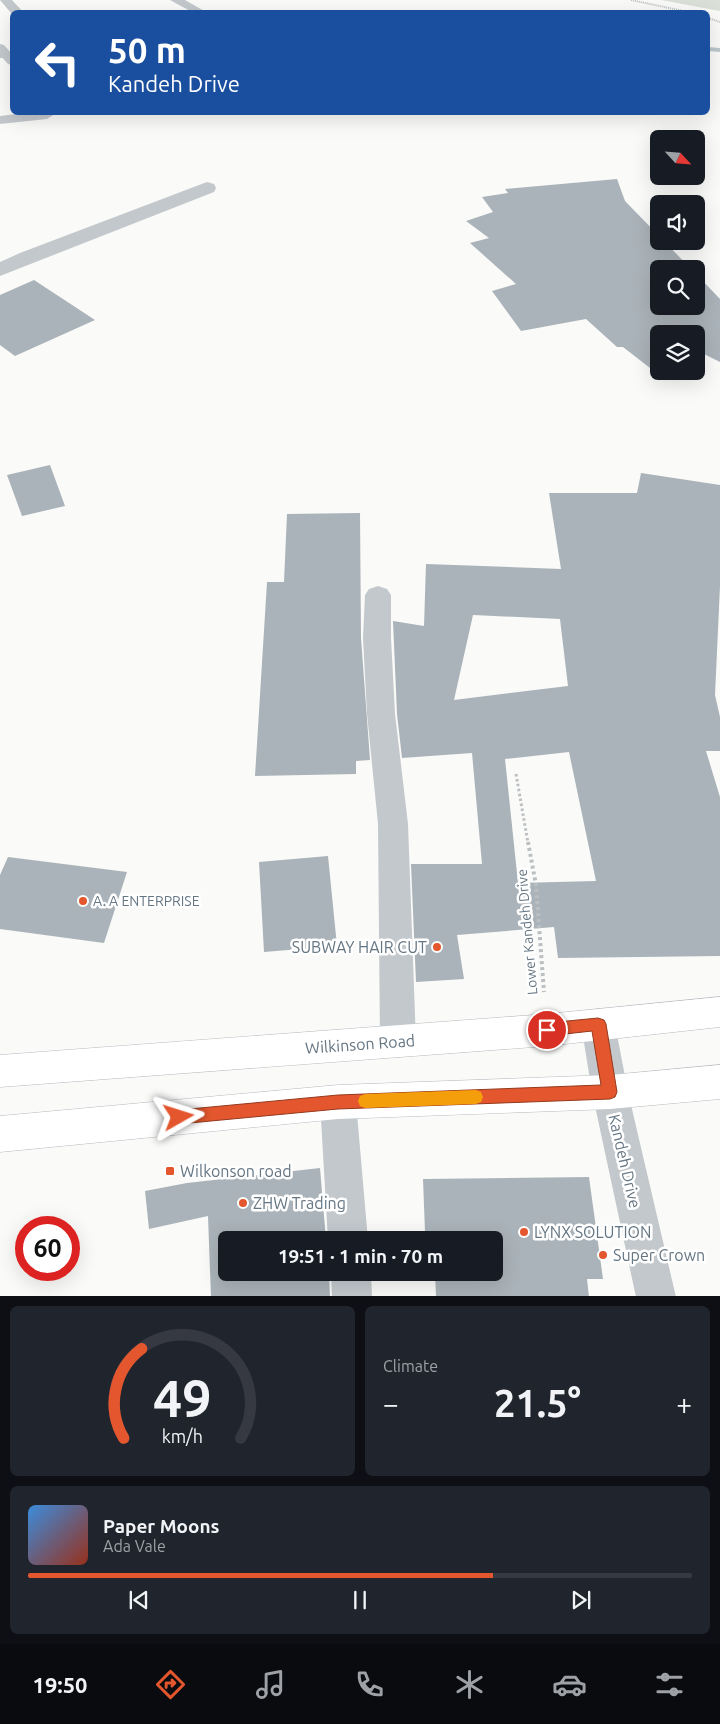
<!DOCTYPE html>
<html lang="en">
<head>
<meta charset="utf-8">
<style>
  body { margin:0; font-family:Ubuntu,sans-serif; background:#20242c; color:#f1f3f6; height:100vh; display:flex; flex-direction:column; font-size:19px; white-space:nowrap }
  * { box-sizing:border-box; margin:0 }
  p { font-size:16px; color:#9ea1a6 }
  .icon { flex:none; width:28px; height:28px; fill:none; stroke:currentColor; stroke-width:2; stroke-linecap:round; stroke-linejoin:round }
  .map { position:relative; height:1296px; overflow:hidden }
  .details { display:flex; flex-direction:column; gap:10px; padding:10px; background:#0d0f14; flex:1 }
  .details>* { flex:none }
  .guide { position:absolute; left:10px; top:10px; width:700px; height:105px; border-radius:8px; box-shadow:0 5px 20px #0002; background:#1a4fa0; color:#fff; overflow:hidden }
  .needle { width:32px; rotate:116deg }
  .fabs { position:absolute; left:650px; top:130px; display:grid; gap:10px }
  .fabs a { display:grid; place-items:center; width:55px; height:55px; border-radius:8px; background:#171b24; box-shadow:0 5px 20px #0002; font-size:25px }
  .speed { position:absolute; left:15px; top:1216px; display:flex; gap:10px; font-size:25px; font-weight:700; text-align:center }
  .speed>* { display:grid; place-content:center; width:65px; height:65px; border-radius:50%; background:#171b24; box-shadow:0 5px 20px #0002; line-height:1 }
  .speed .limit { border:8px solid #d22; background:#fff; color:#111 }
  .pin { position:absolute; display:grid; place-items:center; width:42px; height:42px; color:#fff; margin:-21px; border:2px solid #fff; border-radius:50%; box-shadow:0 1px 5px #0007 }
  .me { position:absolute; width:55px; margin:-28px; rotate:84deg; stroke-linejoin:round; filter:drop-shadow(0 0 4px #0008) }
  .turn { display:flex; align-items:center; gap:18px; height:105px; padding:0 15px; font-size:22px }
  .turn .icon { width:65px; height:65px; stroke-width:2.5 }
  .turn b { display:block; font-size:35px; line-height:42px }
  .big { font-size:38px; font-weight:600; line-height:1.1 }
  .details .tile { flex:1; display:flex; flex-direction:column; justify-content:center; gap:8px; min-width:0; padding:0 18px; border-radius:8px; background:#20242c }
  .details .dial { align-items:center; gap:0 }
  .dial svg { height:130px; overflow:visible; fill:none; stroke:#363941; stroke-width:7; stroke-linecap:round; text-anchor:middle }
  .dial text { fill:#f1f3f6; stroke:none }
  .song { display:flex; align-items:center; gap:15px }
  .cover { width:60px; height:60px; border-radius:8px; background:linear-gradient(135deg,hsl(210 70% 55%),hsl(10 70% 35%)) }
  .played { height:5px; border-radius:2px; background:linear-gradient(90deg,#e4572e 70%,#363941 70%) }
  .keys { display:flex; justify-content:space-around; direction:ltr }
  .heat { display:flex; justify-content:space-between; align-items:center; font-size:28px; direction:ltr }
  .details .tiles { flex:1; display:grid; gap:10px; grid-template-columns:1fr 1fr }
  .tile:last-child { grid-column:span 2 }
  .trip { position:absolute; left:218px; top:1231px; width:285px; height:50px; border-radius:8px; background:#171b24; box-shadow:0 5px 20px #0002; font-weight:600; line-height:50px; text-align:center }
  .menu { display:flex; height:80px; justify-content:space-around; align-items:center; background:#090b0e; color:#9ea1a6 }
  .menu .icon { width:35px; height:35px }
  .menu .active { color:#e4572e }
  .menu b { font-size:22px; color:#f1f3f6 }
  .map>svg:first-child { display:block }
  .green { fill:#dadfd7 }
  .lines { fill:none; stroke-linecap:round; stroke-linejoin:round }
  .stream { fill:#bbc7cb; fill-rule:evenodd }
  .building { fill:#aab3b9; fill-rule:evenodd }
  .primary-casing { stroke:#b5babe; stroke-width:1 }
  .path-far2 { stroke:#bbbfc2; stroke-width:2; stroke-dasharray:1 1; stroke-linecap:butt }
  .path-far1 { stroke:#bbbfc2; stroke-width:3; stroke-dasharray:2.5 2.5; stroke-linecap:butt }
  .path { stroke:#bbbfc2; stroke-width:4; stroke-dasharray:3 3; stroke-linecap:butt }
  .lane { fill:#c3c8cc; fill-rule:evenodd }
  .street { fill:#c3c8cc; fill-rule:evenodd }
  .primary { fill:#fff; fill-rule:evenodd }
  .route { fill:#e4572e; stroke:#94391e }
  .slow { fill:#f59e0b }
  .poi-dot { fill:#e4572e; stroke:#fff; stroke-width:2 }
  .labels { text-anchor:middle; stroke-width:5; stroke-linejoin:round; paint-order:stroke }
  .poi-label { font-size:14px; fill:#657683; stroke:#fff; text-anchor:start }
  .street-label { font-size:14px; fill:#657683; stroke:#fff }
  .near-poi-label { font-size:16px; fill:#657683; stroke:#fff; text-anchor:start }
  .near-street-label { font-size:16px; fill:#657683; stroke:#fff }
</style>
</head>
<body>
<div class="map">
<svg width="720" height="1297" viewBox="0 0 720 1297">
  <rect width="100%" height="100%" fill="#fafaf8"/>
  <path class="green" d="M661,0H720V11Z"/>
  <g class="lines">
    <path class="stream" d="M708,47L720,48V52L708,51Z
      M12,53V57L0,58V54Z"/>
  </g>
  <path class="building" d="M617,179L625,201L659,236V241H664L691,269H659V306H696V274L720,299V362L696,350V334H663L659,332V375L623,347H617L586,319L521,331L492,291L516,284L470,243L489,238L466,221L493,212L482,197L508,193L505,189Z
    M34,280L95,320L15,356L0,345V295Z
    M50,465L65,506L22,516L7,475Z
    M641,473L720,485V586L715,695L720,717V751H706L720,797V956L558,958L554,927L457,935L464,979L416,982L411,864H482L472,753L402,758L397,714L393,621L424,626L426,564L561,569L549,493H637ZM473,615L560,619L568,686L454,700ZM569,752L596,881L518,883L505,759Z
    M360,513L361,638L370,760L356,761V774L255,776L267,582H284L287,514Z
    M328,856L337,946L264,952L259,862Z
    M8,857L127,872L104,943L0,929V875Z
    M320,1168L326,1240H226V1272H329L330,1297H211L208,1216L149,1229L145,1191L187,1183Z
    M589,1177L603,1279H587L589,1297H436L435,1272H494V1240H434V1232H425L423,1179Z"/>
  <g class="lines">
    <defs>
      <path id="primary" d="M720,997V1027L547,1046L0,1087V1055L547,1014Z
        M720,1065V1099L610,1109L338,1119L0,1152V1116L338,1085L610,1075Z"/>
    </defs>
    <use href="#primary" class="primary-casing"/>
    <path class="path-far2" d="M631,0L688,12
      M708,18L720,22"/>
    <path class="path-far1" d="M516,774L528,843"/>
    <path class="path" d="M528,842L536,885L544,992"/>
    <path class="lane" d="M0,0H12L23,12L12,14Z
      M170,0H185L206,12H192Z
      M0,44L4,45L12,54V65L8,64L0,55Z
      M33,112H58L47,119L0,124V116Z"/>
    <path class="street" d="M207,182L214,184L216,188L214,192L0,276V262L20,253Z
      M378,586L387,589L391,595V638L395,714L408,824L416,1042L410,1053L398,1058L386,1053L380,1042L378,824L367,714L363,638L365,595L369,589Z
      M598,1008L610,1013L615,1024L628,1092L676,1297H636L592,1092L581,1024L586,1013Z
      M338,1085L351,1090L356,1102L368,1240H328L320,1102L325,1090Z
      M331,1272H371L372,1297H332Z"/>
    <use href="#primary" class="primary"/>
  </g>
  <path class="route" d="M598,1018L604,1020L606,1024L617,1092L615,1097L610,1099L338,1109L179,1124L174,1122L171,1117L174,1112L179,1110L338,1095L601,1085L592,1031L547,1036L542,1034L540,1030L542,1025L547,1023Z"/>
  <path class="slow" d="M476,1090L481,1092L483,1097L481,1102L476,1104L365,1108L360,1106L358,1101L360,1096L365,1094Z"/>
  <g class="poi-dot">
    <circle cx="83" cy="901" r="5"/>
    <circle cx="437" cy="947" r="5"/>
    <rect x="165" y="1166" width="10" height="10" rx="2.5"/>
    <circle cx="243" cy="1203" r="5"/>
    <circle cx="524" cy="1232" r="5"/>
    <circle cx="603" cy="1255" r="5"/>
  </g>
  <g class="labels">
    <g class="poi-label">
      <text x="93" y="906">A. A ENTERPRISE</text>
    </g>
    <g class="street-label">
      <text transform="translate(527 932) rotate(-95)" y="5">Lower Kandeh Drive</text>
    </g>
    <g class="near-poi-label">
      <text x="427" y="953" text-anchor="end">SUBWAY HAIR CUT</text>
      <text x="180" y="1177">Wilkonson road</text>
      <text x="253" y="1209">ZHW Trading</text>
      <text x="534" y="1238">LYNX SOLUTION</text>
      <text x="613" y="1261">Super Crown</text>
    </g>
    <g class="near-street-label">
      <text transform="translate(360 1044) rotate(-4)" y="6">Wilkinson Road</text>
      <text transform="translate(625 1161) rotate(77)" y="6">Kandeh Drive</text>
    </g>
  </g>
</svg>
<div class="fabs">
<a><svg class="needle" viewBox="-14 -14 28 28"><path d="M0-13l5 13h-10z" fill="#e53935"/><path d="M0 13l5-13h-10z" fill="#9ea1a6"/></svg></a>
<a><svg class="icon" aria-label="sound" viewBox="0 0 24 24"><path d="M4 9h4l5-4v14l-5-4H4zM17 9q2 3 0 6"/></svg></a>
<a><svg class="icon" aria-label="search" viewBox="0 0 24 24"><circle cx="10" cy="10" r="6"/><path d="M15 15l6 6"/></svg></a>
<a><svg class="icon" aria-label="layers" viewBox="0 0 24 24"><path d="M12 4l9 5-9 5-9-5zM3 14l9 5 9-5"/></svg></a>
</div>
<div class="speed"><div class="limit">60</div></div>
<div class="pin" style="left:547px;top:1030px;background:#d93025"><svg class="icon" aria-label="arrive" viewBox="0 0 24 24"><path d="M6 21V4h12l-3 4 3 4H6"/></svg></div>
<svg class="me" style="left:179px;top:1117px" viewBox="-20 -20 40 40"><path d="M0-17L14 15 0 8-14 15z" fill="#e4572e" stroke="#fff" stroke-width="4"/></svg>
<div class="trip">19:51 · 1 min · 70 m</div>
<div class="guide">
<div class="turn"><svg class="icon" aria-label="left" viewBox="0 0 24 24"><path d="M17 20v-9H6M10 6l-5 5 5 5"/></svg><div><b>50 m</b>Kandeh Drive</div></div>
</div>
</div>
<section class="details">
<div class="tiles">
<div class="tile dial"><svg viewBox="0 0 100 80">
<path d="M14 69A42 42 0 1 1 86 69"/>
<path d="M14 69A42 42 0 0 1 25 14" stroke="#e4572e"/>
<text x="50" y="56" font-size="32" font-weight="700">49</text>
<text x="50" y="72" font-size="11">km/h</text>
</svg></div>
<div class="tile"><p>Climate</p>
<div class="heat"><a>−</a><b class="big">21.5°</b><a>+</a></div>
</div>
<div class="tile">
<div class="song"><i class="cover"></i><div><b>Paper Moons</b><p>Ada Vale</p></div></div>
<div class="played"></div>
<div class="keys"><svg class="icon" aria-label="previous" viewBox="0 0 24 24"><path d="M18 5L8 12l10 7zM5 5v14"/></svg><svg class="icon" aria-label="pause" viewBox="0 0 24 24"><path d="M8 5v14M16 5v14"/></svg><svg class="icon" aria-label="next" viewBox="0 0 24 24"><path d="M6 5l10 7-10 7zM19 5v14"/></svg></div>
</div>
</div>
</section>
<nav class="menu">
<b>19:50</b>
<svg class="icon active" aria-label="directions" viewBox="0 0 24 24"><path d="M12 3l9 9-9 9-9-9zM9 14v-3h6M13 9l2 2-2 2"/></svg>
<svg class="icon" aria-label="music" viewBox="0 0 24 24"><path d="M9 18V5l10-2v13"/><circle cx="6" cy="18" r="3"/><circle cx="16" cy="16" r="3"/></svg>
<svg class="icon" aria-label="phone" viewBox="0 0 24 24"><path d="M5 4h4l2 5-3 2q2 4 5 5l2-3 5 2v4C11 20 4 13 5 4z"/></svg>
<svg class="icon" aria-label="climate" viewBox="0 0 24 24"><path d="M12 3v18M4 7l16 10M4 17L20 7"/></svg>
<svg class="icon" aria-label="car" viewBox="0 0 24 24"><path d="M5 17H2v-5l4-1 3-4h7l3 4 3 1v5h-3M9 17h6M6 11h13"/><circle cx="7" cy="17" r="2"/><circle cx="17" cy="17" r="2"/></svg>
<svg class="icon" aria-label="filters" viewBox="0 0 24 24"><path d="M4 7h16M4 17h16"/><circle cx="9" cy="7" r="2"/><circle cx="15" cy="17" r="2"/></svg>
</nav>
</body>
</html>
